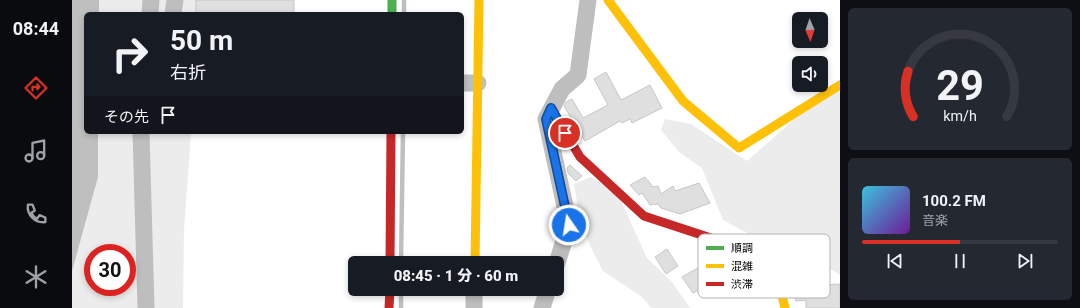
<!DOCTYPE html>
<html lang="ja">
<head>
<meta charset="utf-8">
<style>
  body { margin:0; font-family:Roboto,"Noto Sans JP",sans-serif; background:#242831; color:#f1f3f6; height:100vh; display:flex; flex-direction:column; font-size:15px; white-space:nowrap }
  * { box-sizing:border-box; margin:0 }
  p { font-size:13px; color:#9ea1a6 }
  .icon { flex:none; width:22px; height:22px; fill:none; stroke:currentColor; stroke-width:2; stroke-linecap:round; stroke-linejoin:round }
  .map { position:relative; flex:1; overflow:hidden }
  .drawer { display:flex; flex-direction:column; gap:8px; padding:8px; background:#0d0f14; width:240px }
  .drawer>* { flex:none }
  .guide { position:absolute; left:12px; top:12px; width:380px; height:122px; border-radius:6px; box-shadow:0 2px 6px #0003; background:#171b24; color:#f1f3f6; overflow:hidden }
  .needle { width:26px; rotate:178deg }
  .controls { position:absolute; left:720px; top:12px; display:grid; gap:8px }
  .controls a { display:grid; place-items:center; width:36px; height:36px; border-radius:6px; background:#171b24; box-shadow:0 2px 6px #0003; font-size:20px }
  .speed { position:absolute; left:12px; top:244px; display:flex; gap:8px; font-size:20px; font-weight:700; text-align:center }
  .speed>* { display:grid; place-content:center; width:52px; height:52px; border-radius:50%; background:#171b24; box-shadow:0 2px 6px #0003; line-height:1 }
  .speed .limit { border:6px solid #d22; background:#fff; color:#111 }
  .pin { position:absolute; display:grid; place-items:center; width:34px; height:34px; color:#fff; margin:-17px; border:2px solid #fff; border-radius:50%; box-shadow:0 1px 4px #0007 }
  .me { position:absolute; width:44px; margin:-22px; rotate:347deg; stroke-linejoin:round; filter:drop-shadow(0 0 3px #0008) }
  .turn { display:flex; align-items:center; gap:14px; height:84px; padding:0 20px; font-size:18px }
  .turn .icon { width:52px; height:52px; stroke-width:2.5 }
  .turn b { display:block; font-size:28px; line-height:34px }
  .then { display:flex; align-items:center; height:38px; padding:0 20px; background:#0003; gap:8px; font-size:15px }
  .drawer .tile { flex:1; display:flex; flex-direction:column; justify-content:center; gap:6px; min-width:0; padding:0 14px; border-radius:6px; background:#242831 }
  .drawer .dial { align-items:center; gap:0 }
  .dial svg { height:104px; overflow:visible; fill:none; stroke:#363941; stroke-width:7; stroke-linecap:round; text-anchor:middle }
  .dial text { fill:#f1f3f6; stroke:none }
  .song { display:flex; align-items:center; gap:12px }
  .cover { width:48px; height:48px; border-radius:6px; background:linear-gradient(135deg,hsl(190 70% 55%),hsl(280 70% 35%)) }
  .played { height:4px; border-radius:2px; background:linear-gradient(90deg,#d93025 50%,#363941 50%) }
  .keys { display:flex; justify-content:space-around; direction:ltr }
  .trip { position:absolute; left:276px; top:256px; width:216px; height:40px; border-radius:6px; background:#171b24; box-shadow:0 2px 6px #0003; font-weight:800; line-height:40px; text-align:center }
  main { display:flex; flex:1; min-height:0 }
  .tabs { display:flex; flex-direction:column; width:72px; justify-content:space-around; align-items:center; background:#090b0e; color:#9ea1a6 }
  .tabs .icon { width:28px; height:28px }
  .tabs .current { color:#d93025 }
  .tabs b { font-size:18px; color:#f1f3f6 }
  .map>svg:first-child { display:block }
  .green { fill:#ececec; fill-rule:evenodd }
  .water { fill:#bfbfbf }
  .lines { fill:none; stroke-linecap:round; stroke-linejoin:round }
  .stream { stroke:#bfbfbf; stroke-width:4.5 }
  .building { fill:#dfdfdf; stroke:#c7c7c7 }
  .street { stroke:#bebebe; stroke-width:17 }
  .fast { stroke:#4caf50; stroke-width:9 }
  .slow { stroke:#ffc107; stroke-width:9 }
  .jam { stroke:#c62828; stroke-width:9 }
  .route-casing { stroke:#114b97; stroke-width:10 }
  .route { stroke:#1a73e8; stroke-width:7 }
  .key { fill:#fff; stroke:#b2b2b2; stroke-width:1 }
  .key-label { font-size:11px; fill:#000 }
</style>
</head>
<body>
<main>
<nav class="tabs">
<b>08:44</b>
<svg class="icon current" aria-label="directions" viewBox="0 0 24 24"><path d="M12 3l9 9-9 9-9-9zM9 14v-3h6M13 9l2 2-2 2"/></svg>
<svg class="icon" aria-label="music" viewBox="0 0 24 24"><path d="M9 18V5l10-2v13"/><circle cx="6" cy="18" r="3"/><circle cx="16" cy="16" r="3"/></svg>
<svg class="icon" aria-label="phone" viewBox="0 0 24 24"><path d="M5 4h4l2 5-3 2q2 4 5 5l2-3 5 2v4C11 20 4 13 5 4z"/></svg>
<svg class="icon" aria-label="climate" viewBox="0 0 24 24"><path d="M12 3v18M4 7l16 10M4 17L20 7"/></svg>
</nav>
<div class="map">
<svg width="768" height="308" viewBox="0 0 768 308">
  <rect width="100%" height="100%" fill="#fff"/>
  <path class="green" d="M0,0H127L126,14H14V132H119L112,230L111,308H0ZM21,253H55V287H21Z
    M768,79V275L720,244L688,240L651,220L630,168L607,152L589,130L593,119L619,124L675,161Z
    M519,177L545,192L575,258L600,282L618,308H579L570,297L531,271L519,248L508,219L502,184Z"/>
  <path class="water" d="M0,0H27V14H14V132H26V177L0,271Z"/>
  <g class="lines">
    <path class="stream" d="M332,14V0
      M329,263L331,132
      M329,308V289"/>
  </g>
  <path class="building" d="M124,0H222V14H124Z
    M534,72L549,100L578,85L590,108L560,123L558,119L550,123L548,121L513,141L492,106L494,102L500,99L511,118L536,105L522,79Z
    M498,165L510,176L504,181L496,173L495,168Z
    M573,177L581,187L586,186L589,194L601,186L603,191L627,183L638,203L608,214L589,208L586,204L578,205L570,193L567,195L558,185Z
    M595,249L606,266L594,274L583,257Z
    M636,262L646,280L621,293L610,277Z
    M726,273L729,286L768,284V308H734V300L724,301L718,275Z"/>
  <g class="lines">
    <path class="street" d="M78,14L79,0
      M101,14L103,0
      M390,83H406
      M69,132L74,308
      M485,263L497,225L474,119L490,89L506,75L516,0
      M402,308V289
      M470,308L476,289"/>
    <path class="fast" d="M320,0V14"/>
    <path class="slow" d="M536,0L611,101L667,148L768,85
      M642,239L658,270L665,272L703,266L713,308
      M403,263L407,0"/>
    <path class="jam" d="M479,108L508,157L572,216L642,239
      M318,263L319,132
      M317,308L318,289"/>
  </g>
  <g class="lines">
    <defs>
      <path id="route" d="M493,133L479,108L474,119L497,225"/>
    </defs>
    <use href="#route" class="route-casing"/>
    <use href="#route" class="route"/>
  </g>
  <rect x="626" y="234" width="132" height="64" rx="6" class="key"/>
  <rect x="634" y="246" width="18" height="4" fill="#4caf50"/>
  <rect x="634" y="264" width="18" height="4" fill="#ffc107"/>
  <rect x="634" y="282" width="18" height="4" fill="#c62828"/>
  <g class="key-label">
    <text x="659" y="252">順調</text>
    <text x="659" y="270">混雑</text>
    <text x="659" y="288">渋滞</text>
  </g>
</svg>
<div class="controls">
<a><svg class="needle" viewBox="-14 -14 28 28"><path d="M0-13l5 13h-10z" fill="#e53935"/><path d="M0 13l5-13h-10z" fill="#9ea1a6"/></svg></a>
<a><svg class="icon" aria-label="sound" viewBox="0 0 24 24"><path d="M4 9h4l5-4v14l-5-4H4zM17 9q2 3 0 6"/></svg></a>
</div>
<div class="speed"><div class="limit">30</div></div>
<div class="pin" style="left:493px;top:133px;background:#d93025"><svg class="icon" aria-label="arrive" viewBox="0 0 24 24"><path d="M6 21V4h12l-3 4 3 4H6"/></svg></div>
<svg class="me" style="left:497px;top:225px" viewBox="-20 -20 40 40"><circle r="17" fill="#1a73e8" stroke="#fff" stroke-width="3"/><path d="M0-11L8 9 0 5-8 9z" fill="#fff"/></svg>
<div class="trip">08:45 · 1 分 · 60 m</div>
<div class="guide">
<div class="turn"><svg class="icon" aria-label="right" viewBox="0 0 24 24"><path d="M7 20v-9h11M14 6l5 5-5 5"/></svg><div><b>50 m</b>右折</div></div>
<div class="then">その先<svg class="icon" aria-label="arrive" viewBox="0 0 24 24"><path d="M6 21V4h12l-3 4 3 4H6"/></svg></div>
</div>
</div>
<section class="drawer">
<div class="tile dial"><svg viewBox="0 0 100 80">
<path d="M14 69A42 42 0 1 1 86 69"/>
<path d="M14 69A42 42 0 0 1 10 34" stroke="#d93025"/>
<text x="50" y="56" font-size="32" font-weight="700">29</text>
<text x="50" y="72" font-size="11">km/h</text>
</svg></div>
<div class="tile">
<div class="song"><i class="cover"></i><div><b>100.2 FM</b><p>音楽</p></div></div>
<div class="played"></div>
<div class="keys"><svg class="icon" aria-label="previous" viewBox="0 0 24 24"><path d="M18 5L8 12l10 7zM5 5v14"/></svg><svg class="icon" aria-label="pause" viewBox="0 0 24 24"><path d="M8 5v14M16 5v14"/></svg><svg class="icon" aria-label="next" viewBox="0 0 24 24"><path d="M6 5l10 7-10 7zM19 5v14"/></svg></div>
</div>
</section>
</main>
</body>
</html>
